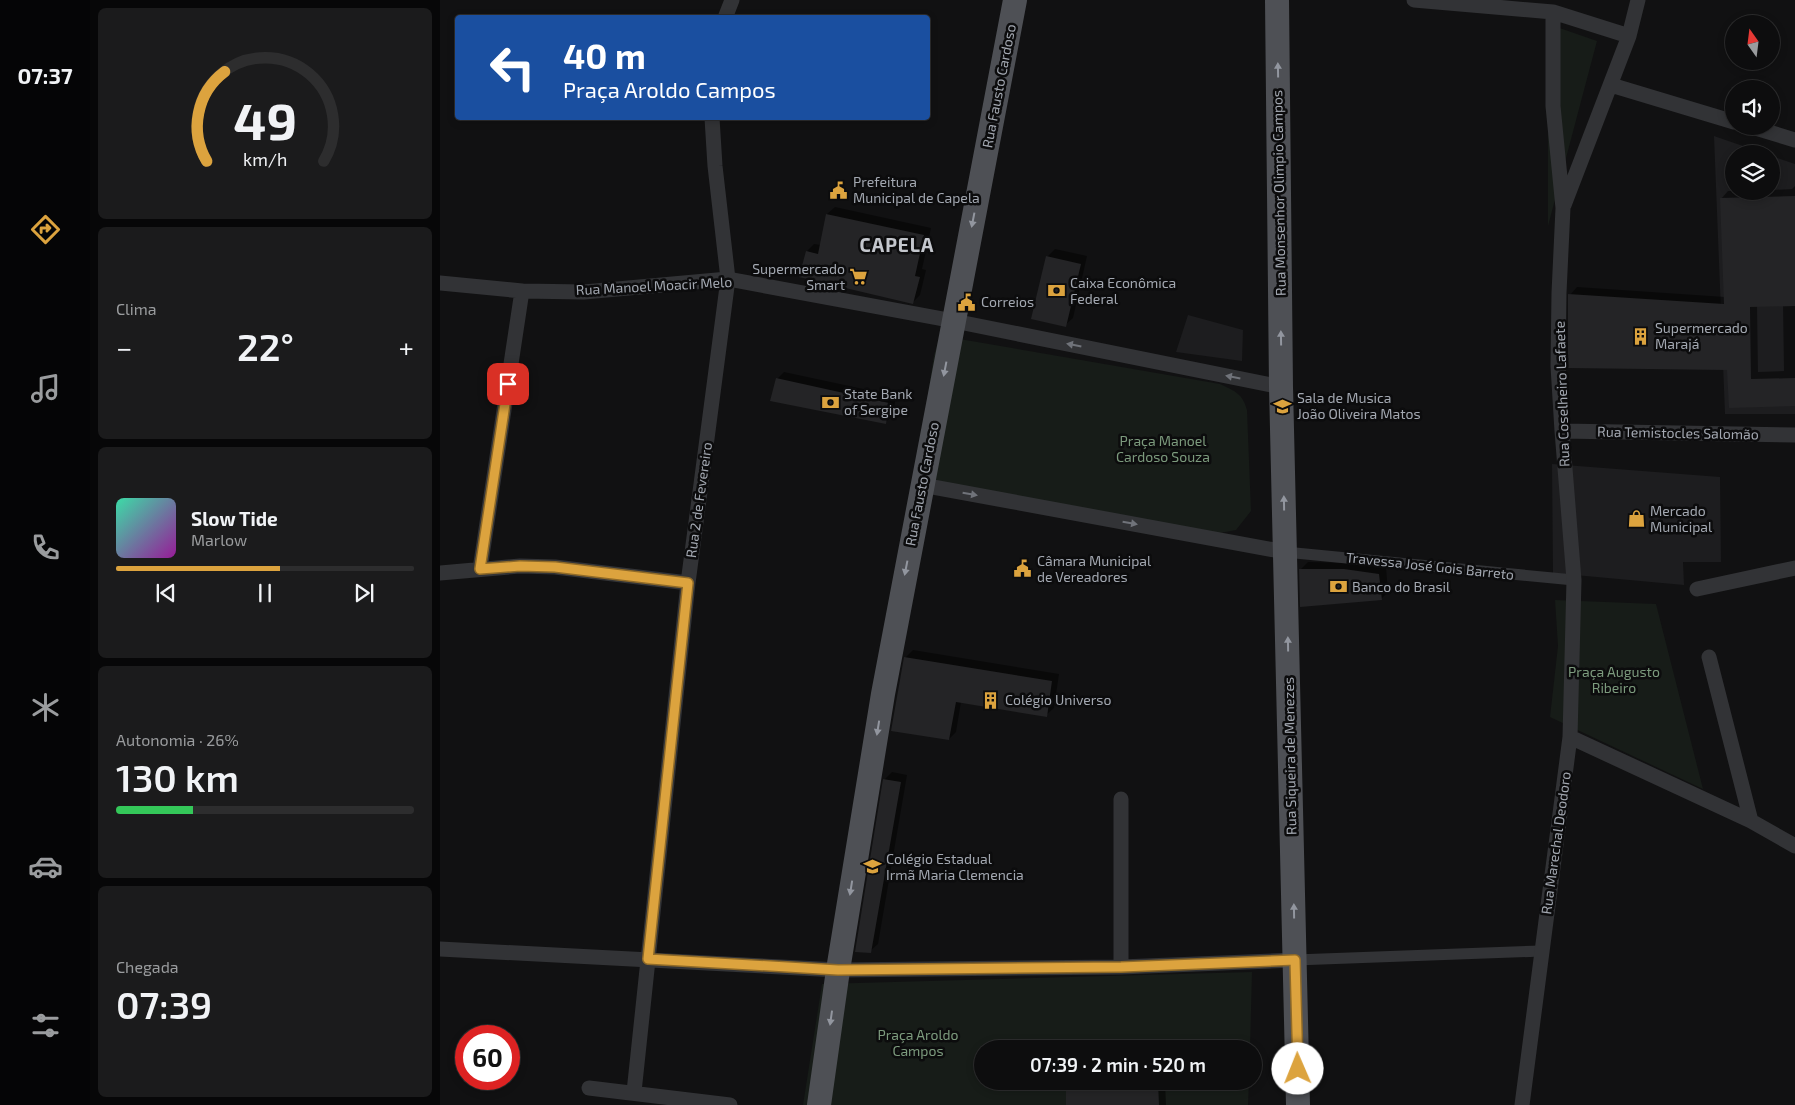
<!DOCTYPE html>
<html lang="pt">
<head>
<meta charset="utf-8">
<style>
  body { margin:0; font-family:"Exo 2",sans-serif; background:#1b1b1c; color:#f1f3f6; height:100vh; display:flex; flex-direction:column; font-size:19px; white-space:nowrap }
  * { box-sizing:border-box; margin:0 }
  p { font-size:16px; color:#9a9c9e }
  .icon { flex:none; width:28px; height:28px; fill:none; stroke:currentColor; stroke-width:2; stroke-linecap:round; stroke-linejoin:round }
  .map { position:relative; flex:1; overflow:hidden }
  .panel { display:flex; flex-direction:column; gap:8px; padding:8px; background:#070708; width:350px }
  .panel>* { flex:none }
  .guide { position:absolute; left:15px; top:15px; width:475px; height:105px; border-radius:5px; box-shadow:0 2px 8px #0003,0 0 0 1px #2d2d2e; background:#1a4fa0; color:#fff; overflow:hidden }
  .needle { width:32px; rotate:346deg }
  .fabs { position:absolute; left:1285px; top:15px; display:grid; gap:10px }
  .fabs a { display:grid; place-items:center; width:55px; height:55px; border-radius:50%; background:#0d0d0e; box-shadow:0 2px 8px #0003,0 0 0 1px #2d2d2e; font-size:25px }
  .speed { position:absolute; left:15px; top:1025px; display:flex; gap:10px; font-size:25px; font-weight:700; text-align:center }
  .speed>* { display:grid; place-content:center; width:65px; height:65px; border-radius:50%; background:#0d0d0e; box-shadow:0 2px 8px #0003,0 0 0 1px #2d2d2e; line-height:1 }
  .speed .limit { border:8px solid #d22; background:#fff; color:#111 }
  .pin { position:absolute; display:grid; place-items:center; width:42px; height:42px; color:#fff; margin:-21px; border-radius:10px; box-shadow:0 2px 8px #0006 }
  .me { position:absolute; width:55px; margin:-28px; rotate:359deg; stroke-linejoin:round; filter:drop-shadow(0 0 4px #0008) }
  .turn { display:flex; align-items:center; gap:18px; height:105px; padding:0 25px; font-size:22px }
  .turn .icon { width:65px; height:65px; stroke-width:2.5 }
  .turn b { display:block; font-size:35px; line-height:42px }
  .big { font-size:38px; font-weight:600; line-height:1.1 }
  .panel .tile { flex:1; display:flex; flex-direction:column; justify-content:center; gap:8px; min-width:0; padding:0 18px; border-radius:8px; background:#1b1b1c }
  .panel .dial { align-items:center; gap:0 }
  .dial svg { height:130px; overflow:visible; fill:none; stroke:#2d2d2e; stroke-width:7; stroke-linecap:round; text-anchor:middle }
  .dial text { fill:#f1f3f6; stroke:none }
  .song { display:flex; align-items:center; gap:15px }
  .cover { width:60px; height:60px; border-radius:8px; background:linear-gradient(135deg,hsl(160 70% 55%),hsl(300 70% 35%)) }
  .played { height:5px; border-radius:2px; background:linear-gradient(90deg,#dca33e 55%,#2d2d2e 55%) }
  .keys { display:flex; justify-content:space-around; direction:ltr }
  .heat { display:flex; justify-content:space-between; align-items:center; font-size:28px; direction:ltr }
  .charge { height:8px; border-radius:4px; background:linear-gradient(90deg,#34c759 26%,#2d2d2e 0) }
  .trip { position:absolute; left:534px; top:1040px; width:288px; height:50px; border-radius:25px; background:#0d0d0e; box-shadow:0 2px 8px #0003,0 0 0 1px #2d2d2e; font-weight:600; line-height:50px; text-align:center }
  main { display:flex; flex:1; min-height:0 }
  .tab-bar { display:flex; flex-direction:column; width:90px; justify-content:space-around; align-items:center; background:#050506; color:#9a9c9e }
  .tab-bar .icon { width:35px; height:35px }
  .tab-bar .active { color:#dca33e }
  .tab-bar b { font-size:22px; color:#f1f3f6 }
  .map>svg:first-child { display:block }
  .built { fill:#1d1d1f }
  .green { fill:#171c18 }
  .shadow { fill:#0007; fill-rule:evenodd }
  .building { fill:#242426 }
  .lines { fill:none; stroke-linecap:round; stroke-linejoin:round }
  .pedestrian { stroke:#323336; stroke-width:11 }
  .minor { stroke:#323336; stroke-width:15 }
  .primary { stroke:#4e5055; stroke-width:24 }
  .oneway { fill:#92969f }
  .oneway2 { fill:#70737a }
  .route-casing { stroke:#8f6a28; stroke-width:12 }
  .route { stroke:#dca33e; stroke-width:9 }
  .labels { text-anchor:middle; stroke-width:5; stroke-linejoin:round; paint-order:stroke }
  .street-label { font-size:14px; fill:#a3a8b1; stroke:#0c0c0d }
  .poi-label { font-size:14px; fill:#a3a8b1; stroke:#0c0c0d; text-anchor:start }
  .park-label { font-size:14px; fill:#7c9a7d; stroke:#0c0c0d }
  .district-label { font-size:19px; font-weight:bold; letter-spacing:1px; fill:#c4c7cd; stroke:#0c0c0d }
</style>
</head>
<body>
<main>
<nav class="tab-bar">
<b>07:37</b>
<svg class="icon active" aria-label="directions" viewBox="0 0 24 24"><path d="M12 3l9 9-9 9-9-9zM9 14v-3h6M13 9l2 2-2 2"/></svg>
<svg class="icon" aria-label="music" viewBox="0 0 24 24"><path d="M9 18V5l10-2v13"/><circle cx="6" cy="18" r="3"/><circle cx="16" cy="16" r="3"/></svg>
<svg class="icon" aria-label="phone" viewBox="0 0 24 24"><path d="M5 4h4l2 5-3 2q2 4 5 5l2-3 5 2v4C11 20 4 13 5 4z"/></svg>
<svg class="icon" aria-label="climate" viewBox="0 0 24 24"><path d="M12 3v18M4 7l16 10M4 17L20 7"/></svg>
<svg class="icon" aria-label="car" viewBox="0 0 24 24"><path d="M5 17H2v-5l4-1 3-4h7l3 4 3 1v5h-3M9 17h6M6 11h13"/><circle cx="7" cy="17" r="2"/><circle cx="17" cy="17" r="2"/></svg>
<svg class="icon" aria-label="filters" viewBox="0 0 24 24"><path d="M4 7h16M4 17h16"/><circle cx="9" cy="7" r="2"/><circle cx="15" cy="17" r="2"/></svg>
</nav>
<section class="panel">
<div class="tile dial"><svg viewBox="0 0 100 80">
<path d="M14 69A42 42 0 1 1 86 69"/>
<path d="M14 69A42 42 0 0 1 25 14" stroke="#dca33e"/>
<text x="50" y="56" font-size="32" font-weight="700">49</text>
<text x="50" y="72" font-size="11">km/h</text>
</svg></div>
<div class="tile"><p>Clima</p>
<div class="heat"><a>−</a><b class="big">22°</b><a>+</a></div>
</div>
<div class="tile">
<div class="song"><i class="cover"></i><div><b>Slow Tide</b><p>Marlow</p></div></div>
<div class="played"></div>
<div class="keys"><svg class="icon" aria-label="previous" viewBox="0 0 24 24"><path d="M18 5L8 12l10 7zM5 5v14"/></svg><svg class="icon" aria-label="pause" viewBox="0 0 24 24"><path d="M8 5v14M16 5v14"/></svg><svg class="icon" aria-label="next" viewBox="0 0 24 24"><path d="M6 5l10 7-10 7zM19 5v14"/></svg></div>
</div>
<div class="tile"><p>Autonomia · 26%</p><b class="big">130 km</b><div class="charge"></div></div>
<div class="tile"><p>Chegada</p><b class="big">07:39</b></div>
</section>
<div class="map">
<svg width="1355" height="1105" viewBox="0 0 1355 1105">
  <rect width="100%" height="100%" fill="#111112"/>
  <path class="built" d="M1274,136L1326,154H1294V191H1331V156L1355,164V414H1285Z
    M748,315L803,330L802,361L736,352Z
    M1112,464L1280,477L1281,562H1243L1244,585L1113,573Z"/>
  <path class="green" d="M1108,24L1157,41L1108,226Z
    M508,337L780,384C795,391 803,394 807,410L811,511L796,530L775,534L498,481L483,476L477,465L494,355L498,342Z
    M1115,600L1216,604L1263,789L1110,717L1118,646Z
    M812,972L810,1049H542V1081H809L808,1105H363L382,984Z"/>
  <path class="shadow" d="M1355,186V405L1289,369L1130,295L1137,287L1285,297L1281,199L1288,191H1331V190L1352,189ZM1317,305H1343L1344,371L1318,372Z
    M395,207L491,228L482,269L486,270L480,295L473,302L367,251L374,244L381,245L387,214Z
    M615,249L647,256L633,318L625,325L607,257Z
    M344,372L456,396L453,415L445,422L337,379Z
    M868,562L912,563L946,567L948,592L941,599L860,570Z
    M473,650L619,674L614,708L606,715L521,702L516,732L509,739L465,658Z
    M452,772L467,775L438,944L430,951L444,780Z
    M627,1081H725L726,1105H627Z"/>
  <path class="building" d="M1355,196V306L1310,307L1311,379L1355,378V406L1289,408L1287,370L1128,368V294L1284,304L1280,198Z
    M386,214L484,235L475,276L480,277L473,304L359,277L366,251L378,254Z
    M606,256L641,264L626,327L591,319Z
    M336,378L449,403L446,424L330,401Z
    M859,569H904L939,574L942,600L860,607Z
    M464,657L612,681L607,717L516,702L509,740L451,731Z
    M443,779L461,782L431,953L415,952Z
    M626,1081H718L719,1105H626Z"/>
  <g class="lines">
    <path class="pedestrian" d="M845,552L1134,580
      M855,960L1101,951"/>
    <path class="minor" d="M974,0L1113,12L1189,36
      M285,18L292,0
      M1171,85L1294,122
      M1309,126L1355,140
      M1124,205L1189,36L1198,0
      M0,283L82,291L144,292L288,279L514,321L841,387
      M1122,431L1355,435
      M482,485L845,552
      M40,569L82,291
      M0,573L80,566L115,567L248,583
      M1257,589L1355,568
      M1269,657L1311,821
      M1130,737L1311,821L1355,846
      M0,949L398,970L681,967L855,960
      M681,967V799
      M149,1088L290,1105
      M194,1092L248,583L288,279L275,166L272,118
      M1082,1105L1130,737L1134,580L1122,431L1118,366L1119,293L1123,208L1113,106V12"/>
    <path class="primary" d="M837,0L841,387L858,1105
      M379,1105L398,970L443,694L575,0"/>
  </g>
  <defs><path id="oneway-solid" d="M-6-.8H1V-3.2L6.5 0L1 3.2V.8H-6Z" transform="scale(1.25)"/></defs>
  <g class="oneway">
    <use href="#oneway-solid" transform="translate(838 70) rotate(-91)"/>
    <use href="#oneway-solid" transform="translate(533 220) rotate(101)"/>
    <use href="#oneway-solid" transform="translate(841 338) rotate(-91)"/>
    <use href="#oneway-solid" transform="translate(505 369) rotate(101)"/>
    <use href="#oneway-solid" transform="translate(844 503) rotate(-91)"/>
    <use href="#oneway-solid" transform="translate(466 568) rotate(101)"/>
    <use href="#oneway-solid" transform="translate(848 644) rotate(-91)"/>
    <use href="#oneway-solid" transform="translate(438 728) rotate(99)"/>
    <use href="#oneway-solid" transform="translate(411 888) rotate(99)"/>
    <use href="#oneway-solid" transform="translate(854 911) rotate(-91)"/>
    <use href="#oneway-solid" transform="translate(391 1018) rotate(98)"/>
  </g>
  <g class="oneway2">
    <use href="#oneway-solid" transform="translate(634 345) rotate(-169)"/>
    <use href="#oneway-solid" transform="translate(793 377) rotate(-169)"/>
    <use href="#oneway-solid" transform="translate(530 494) rotate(10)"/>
    <use href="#oneway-solid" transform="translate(690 523) rotate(10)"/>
  </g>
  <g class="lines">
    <defs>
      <path id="route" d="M68,384L40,569L80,566L115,567L248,583L208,959L398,970L681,967L855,960L858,1069"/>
    </defs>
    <use href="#route" class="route-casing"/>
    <use href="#route" class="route"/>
  </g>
  <defs>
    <symbol id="civic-bare" viewBox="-9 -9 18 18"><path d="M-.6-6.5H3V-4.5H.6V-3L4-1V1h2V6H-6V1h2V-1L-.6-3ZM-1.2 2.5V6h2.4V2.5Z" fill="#dca33e" stroke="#0c0c0d" stroke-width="2.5" paint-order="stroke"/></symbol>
    <symbol id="supermarket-bare" viewBox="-9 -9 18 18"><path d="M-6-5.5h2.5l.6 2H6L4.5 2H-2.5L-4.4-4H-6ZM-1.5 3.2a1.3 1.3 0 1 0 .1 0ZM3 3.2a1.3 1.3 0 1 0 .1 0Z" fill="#dca33e" stroke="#0c0c0d" stroke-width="2.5" paint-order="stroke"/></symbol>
    <symbol id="bank-bare" viewBox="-9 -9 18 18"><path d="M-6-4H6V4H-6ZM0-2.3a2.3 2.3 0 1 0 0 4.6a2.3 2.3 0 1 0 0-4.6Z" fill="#dca33e" stroke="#0c0c0d" stroke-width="2.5" paint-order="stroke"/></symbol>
    <symbol id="building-bare" viewBox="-9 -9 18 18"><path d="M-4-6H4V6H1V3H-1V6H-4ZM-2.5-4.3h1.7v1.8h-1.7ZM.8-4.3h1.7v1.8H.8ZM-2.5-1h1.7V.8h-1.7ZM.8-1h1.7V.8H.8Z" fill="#dca33e" stroke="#0c0c0d" stroke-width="2.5" paint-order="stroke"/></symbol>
    <symbol id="school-bare" viewBox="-9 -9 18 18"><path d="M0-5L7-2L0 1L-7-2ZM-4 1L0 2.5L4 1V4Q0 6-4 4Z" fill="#dca33e" stroke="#0c0c0d" stroke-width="2.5" paint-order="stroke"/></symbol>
    <symbol id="shop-bare" viewBox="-9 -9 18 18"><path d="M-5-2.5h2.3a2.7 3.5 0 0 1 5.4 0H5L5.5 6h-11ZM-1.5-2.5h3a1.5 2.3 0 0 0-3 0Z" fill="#dca33e" stroke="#0c0c0d" stroke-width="2.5" paint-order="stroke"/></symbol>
  </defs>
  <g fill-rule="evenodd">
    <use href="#civic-bare" x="386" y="178" width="25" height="25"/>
    <use href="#supermarket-bare" x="406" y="264" width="25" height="25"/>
    <use href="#bank-bare" x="604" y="278" width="25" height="25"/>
    <use href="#civic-bare" x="514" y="290" width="25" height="25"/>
    <use href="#building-bare" x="1188" y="324" width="25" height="25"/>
    <use href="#bank-bare" x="378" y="390" width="25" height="25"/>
    <use href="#school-bare" x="830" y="394" width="25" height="25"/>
    <use href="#shop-bare" x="1184" y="506" width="25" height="25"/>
    <use href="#civic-bare" x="570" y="556" width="25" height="25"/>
    <use href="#bank-bare" x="886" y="574" width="25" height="25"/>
    <use href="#building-bare" x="538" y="688" width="25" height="25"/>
    <use href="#school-bare" x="420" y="854" width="25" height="25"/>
  </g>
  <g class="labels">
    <g class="street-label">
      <text transform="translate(559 86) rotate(-79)" y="5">Rua Fausto Cardoso</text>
      <text transform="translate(839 193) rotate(-91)" y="5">Rua Monsenhor Olimpio Campos</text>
      <text transform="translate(214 286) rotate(-3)" y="5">Rua Manoel Moacir Melo</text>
      <text transform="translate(1122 394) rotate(-92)" y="5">Rua Coselheiro Lafaete</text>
      <text transform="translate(1238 433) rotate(1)" y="5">Rua Temistocles Salomão</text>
      <text transform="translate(482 484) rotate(-79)" y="5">Rua Fausto Cardoso</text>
      <text transform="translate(259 500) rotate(-82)" y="5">Rua 2 de Fevereiro</text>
      <text transform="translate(990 566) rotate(6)" y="5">Travessa José Gois Barreto</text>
      <text transform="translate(850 756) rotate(-91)" y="5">Rua Siqueira de Menezes</text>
      <text transform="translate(1116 843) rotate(-82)" y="5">Rua Marechal Deodoro</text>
    </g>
    <g class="poi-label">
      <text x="413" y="187">Prefeitura<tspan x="413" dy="16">Municipal de Capela</tspan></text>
      <text x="405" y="274" text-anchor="end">Supermercado<tspan x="405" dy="16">Smart</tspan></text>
      <text x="630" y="288">Caixa Econômica<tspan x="630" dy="16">Federal</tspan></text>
      <text x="541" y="307">Correios</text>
      <text x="1215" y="333">Supermercado<tspan x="1215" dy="16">Marajá</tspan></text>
      <text x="404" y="399">State Bank<tspan x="404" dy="16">of Sergipe</tspan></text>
      <text x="857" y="403">Sala de Musica<tspan x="857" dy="16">João Oliveira Matos</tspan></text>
      <text x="1210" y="516">Mercado<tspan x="1210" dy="16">Municipal</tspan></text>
      <text x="597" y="566">Câmara Municipal<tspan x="597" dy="16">de Vereadores</tspan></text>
      <text x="912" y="592">Banco do Brasil</text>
      <text x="565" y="705">Colégio Universo</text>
      <text x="446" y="864">Colégio Estadual<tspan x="446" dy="16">Irmã Maria Clemencia</tspan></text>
    </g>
    <g class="park-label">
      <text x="723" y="446">Praça Manoel<tspan x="723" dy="16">Cardoso Souza</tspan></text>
      <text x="1174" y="677">Praça Augusto<tspan x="1174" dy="16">Ribeiro</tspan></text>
      <text x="478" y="1040">Praça Aroldo<tspan x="478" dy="16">Campos</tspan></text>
    </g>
    <g class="district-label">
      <text x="457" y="252">CAPELA</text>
    </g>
  </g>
</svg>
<div class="fabs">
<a><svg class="needle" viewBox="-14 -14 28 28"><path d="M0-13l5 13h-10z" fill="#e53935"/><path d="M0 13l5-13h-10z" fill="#9a9c9e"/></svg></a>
<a><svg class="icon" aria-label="sound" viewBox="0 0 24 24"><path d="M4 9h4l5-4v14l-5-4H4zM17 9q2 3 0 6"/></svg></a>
<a><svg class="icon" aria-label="layers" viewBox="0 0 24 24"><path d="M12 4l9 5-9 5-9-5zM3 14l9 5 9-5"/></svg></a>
</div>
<div class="speed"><div class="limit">60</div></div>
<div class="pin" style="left:68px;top:384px;background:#d93025"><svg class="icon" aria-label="arrive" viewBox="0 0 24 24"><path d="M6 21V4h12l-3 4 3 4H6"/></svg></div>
<svg class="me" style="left:858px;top:1069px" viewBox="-20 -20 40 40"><circle r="19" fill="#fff"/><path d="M0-13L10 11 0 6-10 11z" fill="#dca33e"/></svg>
<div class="trip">07:39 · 2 min · 520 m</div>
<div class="guide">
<div class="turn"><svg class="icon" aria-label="left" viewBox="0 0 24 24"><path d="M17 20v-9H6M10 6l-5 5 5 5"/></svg><div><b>40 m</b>Praça Aroldo Campos</div></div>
</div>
</div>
</main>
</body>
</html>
